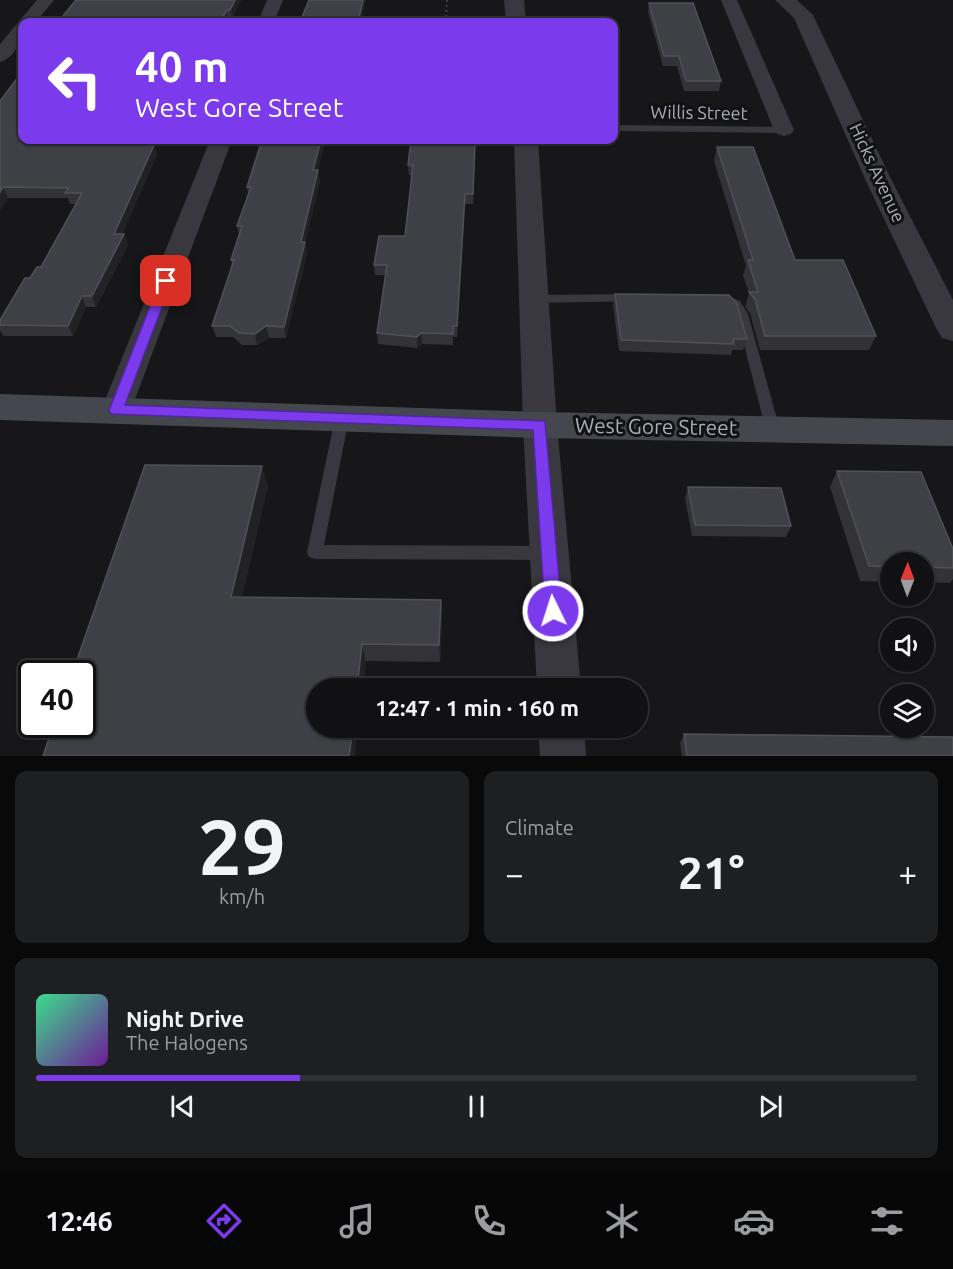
<!DOCTYPE html>
<html lang="en">
<head>
<meta charset="utf-8">
<style>
  body { margin:0; font-family:Ubuntu,sans-serif; background:#1e1f21; color:#f1f3f6; height:100vh; display:flex; flex-direction:column; font-size:22px; white-space:nowrap }
  * { box-sizing:border-box; margin:0 }
  p { font-size:20px; color:#9c9da0 }
  .icon { flex:none; width:33px; height:33px; fill:none; stroke:currentColor; stroke-width:2; stroke-linecap:round; stroke-linejoin:round }
  .map { position:relative; height:756px; overflow:hidden }
  .sheet { display:flex; flex-direction:column; gap:15px; padding:15px; background:#09090a; flex:1 }
  .sheet>* { flex:none }
  .top-card { position:absolute; left:18px; top:18px; width:600px; height:126px; border-radius:12px; box-shadow:0 2px 4px #0004,0 0 0 2px #303133; background:#7c3aed; color:#fff; overflow:hidden }
  .needle { width:39px; rotate:1deg }
  .tools { position:absolute; left:880px; top:552px; display:grid; gap:12px }
  .tools a { display:grid; place-items:center; width:54px; height:54px; border-radius:50%; background:#111113; box-shadow:0 2px 4px #0004,0 0 0 2px #303133; font-size:30px }
  .speed { position:absolute; left:18px; top:660px; display:flex; gap:12px; font-size:30px; font-weight:700; text-align:center }
  .speed>* { display:grid; place-content:center; width:78px; height:78px; border-radius:50%; background:#111113; box-shadow:0 2px 4px #0004,0 0 0 2px #303133; line-height:1 }
  .speed .limit { border:3px solid #111; border-radius:9px; background:#fff; color:#111 }
  .pin { position:absolute; display:grid; place-items:center; width:51px; height:51px; color:#fff; margin:-26px; border-radius:12px; box-shadow:0 3px 9px #0006 }
  .me { position:absolute; width:66px; margin:-33px; rotate:356deg; stroke-linejoin:round; filter:drop-shadow(0 0 4px #0008) }
  .turn { display:flex; align-items:center; gap:21px; height:126px; padding:0 18px; font-size:27px }
  .turn .icon { width:78px; height:78px; stroke-width:2.5 }
  .turn b { display:block; font-size:42px; line-height:51px }
  .big { font-size:45px; font-weight:600; line-height:1.1 }
  .sheet .card { flex:1; display:flex; flex-direction:column; justify-content:center; gap:9px; min-width:0; padding:0 21px; border-radius:12px; background:#1e1f21 }
  .sheet .dial { align-items:center; gap:0 }
  .dial b { font-size:78px; line-height:1 }
  .song { display:flex; align-items:center; gap:18px }
  .cover { width:72px; height:72px; border-radius:9px; background:linear-gradient(135deg,hsl(150 70% 55%),hsl(280 70% 35%)) }
  .played { height:6px; border-radius:3px; background:linear-gradient(90deg,#7c3aed 30%,#303133 30%) }
  .keys { display:flex; justify-content:space-around; direction:ltr }
  .heat { display:flex; justify-content:space-between; align-items:center; font-size:33px; direction:ltr }
  .sheet .tiles { flex:1; display:grid; gap:15px; grid-template-columns:1fr 1fr }
  .card:last-child { grid-column:span 2 }
  .trip { position:absolute; left:306px; top:678px; width:342px; height:60px; border-radius:30px; background:#111113; box-shadow:0 2px 4px #0004,0 0 0 2px #303133; font-weight:600; line-height:60px; text-align:center }
  .tab-bar { display:flex; height:96px; justify-content:space-around; align-items:center; background:#070708; color:#9c9da0 }
  .tab-bar .icon { width:42px; height:42px }
  .tab-bar .selected { color:#7c3aed }
  .tab-bar b { font-size:27px; color:#f1f3f6 }
  .map>svg:first-child { display:block }
  .lines { fill:none; stroke-linecap:round; stroke-linejoin:round }
  .path { stroke:#3e3f45; stroke-width:2; stroke-dasharray:2 3; stroke-linecap:butt }
  .service { fill:#38383e; fill-rule:evenodd }
  .minor { fill:#38383e; fill-rule:evenodd }
  .tertiary { fill:#38383e; fill-rule:evenodd }
  .secondary { fill:#45474e; fill-rule:evenodd }
  .wall { fill:#333337 }
  .shaded-wall { fill:#222225 }
  .building { fill:#3f4045; stroke:#505157; stroke-width:1.5 }
  .route { fill:#7c3aed; stroke:#51269a; stroke-width:1.5 }
  .labels { text-anchor:middle; stroke-width:6; stroke-linejoin:round; paint-order:stroke }
  .far-street-label { font-size:18px; fill:#a8adb9; stroke:#121214 }
  .street-label { font-size:21px; fill:#a8adb9; stroke:#121214 }
</style>
</head>
<body>
<div class="map">
<svg width="953" height="756" viewBox="0 0 953 756">
  <rect width="100%" height="100%" fill="#171719"/>
  <g class="lines">
    <path class="path" d="M446,22L447,0"/>
    <path class="service" d="M614,125L784,127L789,130L784,133L614,131Z
      M633,294L637,295L639,298L637,301L534,303L528,299L534,295Z
      M724,294L740,301L748,314L780,430L778,434H768L766,430L736,314L731,307L718,298Z
      M342,413L347,414L349,418L324,545L547,546L553,548L555,553L553,558L547,560L315,559L309,557L307,552L335,418L337,414Z"/>
    <path class="minor" d="M37,0H54L36,22H22C22,38 17,57 0,62V44Z
      M267,0H283L274,22H258Z
      M721,0H737L794,130L791,134L784,136L777,134L774,130Z
      M210,140H232L131,410L126,418L116,421L106,418L101,410Z"/>
    <path class="tertiary" d="M504,0H524L526,22H506Z
      M775,0H797L813,15L892,181L953,300V341L942,338L937,330L866,181L794,18Z
      M514,140H538L557,425L581,688H537L523,425Z
      M538,728H584L586,756H540Z"/>
    <path class="secondary" d="M0,394L540,412L953,420V446L540,438L0,420Z"/>
  </g>
  <path class="wall" d="M241,0L232,19H228L227,22H58Z
    M649,3L721,81L719,91H684L677,66H663L648,12Z
    M0,101L22,140H58L57,141L138,142L139,145H154L157,155L122,234H124L128,245L96,307H86L73,336H3L0,330V320L30,278L41,267L77,204H70L68,198H8L0,210Z
    M411,140H476L473,204H465L457,337H453V345L422,344L417,348L378,344L377,333L385,275H375L374,265L405,236L412,175H409L408,165Z
    M717,147L795,260L876,336L869,350H760L750,313L745,307L749,293L743,275L746,266L714,161Z
    M318,170L320,181L305,243L307,254L286,338H269L257,345H242L233,337H216L212,326L232,265L231,260L239,235L237,226L248,194L247,187Z
    M615,294L747,339L743,350H732L731,355L619,351L613,305Z
    M837,471L953,549V579L950,583L924,582V562H891V582L860,581L830,487Z
    M268,485L242,597L441,600L442,618L440,662L366,661L363,688H316L43,756Z
    M688,487L791,526L786,537L692,536L685,498Z
    M684,734L953,756H682L680,743Z"/>
  <path class="shaded-wall" d="M235,0H241L232,19L230,10Z
    M363,0H366L361,22H358Z
    M227,10L228,19L227,22H220Z
    M48,140H58L51,152L47,141Z
    M321,140H326L315,181L313,170Z
    M154,145L157,155L118,245L114,234Z
    M318,170L320,181L305,243L307,254L286,338L284,327L301,242Z
    M3,187L8,198L0,210V192Z
    M465,194V204L457,337V326Z
    M124,234L128,245L96,307L92,296Z
    M82,296L86,307L73,336L68,326Z
    M266,326L269,338L257,345L255,334Z
    M421,333L422,344L417,348V337Z
    M262,466L268,485L238,614L231,597Z
    M441,600L442,618L440,662L439,645Z
    M362,644L366,661L363,688H357Z
    M353,728H358L355,756H349Z"/>
  <path class="building" d="M76,0H235L230,10H227L220,22H58Z
    M309,0H363L358,22H300Z
    M649,3H693L721,81H686L679,56H664Z
    M22,72V140H48L47,141L138,142L137,145H154L114,234H124L92,296H82L68,326L0,325V320L25,278H30L37,267H41L82,193H65L69,188L3,187L0,192V101Z
    M262,140H321L313,170H318L301,242H305L284,327L266,326L255,334L239,333L230,326H212L234,260H231L242,226H237L251,187H247Z
    M411,140H475L473,194H465L457,326H453V334L421,333L417,337L377,333L387,265H374L379,236H405L413,165H408Z
    M717,147H753L795,260H843L876,336H765L755,299L749,292H758L748,260H753Z
    M615,294L729,295L737,304L747,339H733L734,344L621,340Z
    M145,465L262,466L231,597L441,600L439,645L362,644L357,688H316V728H353L349,756H43L54,724H82V674H72Z
    M837,471L921,472L953,549V568L924,567V562H891V567L869,566Z
    M688,487L781,488L791,526L695,525Z
    M684,734L953,737V756H687Z"/>
  <path class="route" d="M166,277L172,281L125,405L545,421L562,611L559,616L553,619L547,616L545,611L533,430L111,414L109,410L160,281Z"/>
  <g class="labels">
    <g class="far-street-label">
      <text transform="translate(699 113) rotate(1)" y="6">Willis Street</text>
      <text transform="translate(877 173) rotate(65)" y="6">Hicks Avenue</text>
    </g>
    <g class="street-label">
      <text transform="translate(656 427) rotate(1)" y="7">West Gore Street</text>
    </g>
  </g>
</svg>
<div class="tools">
<a><svg class="needle" viewBox="-14 -14 28 28"><path d="M0-13l5 13h-10z" fill="#e53935"/><path d="M0 13l5-13h-10z" fill="#9c9da0"/></svg></a>
<a><svg class="icon" aria-label="sound" viewBox="0 0 24 24"><path d="M4 9h4l5-4v14l-5-4H4zM17 9q2 3 0 6"/></svg></a>
<a><svg class="icon" aria-label="layers" viewBox="0 0 24 24"><path d="M12 4l9 5-9 5-9-5zM3 14l9 5 9-5"/></svg></a>
</div>
<div class="speed"><div class="limit">40</div></div>
<div class="pin" style="left:166px;top:281px;background:#d93025"><svg class="icon" aria-label="arrive" viewBox="0 0 24 24"><path d="M6 21V4h12l-3 4 3 4H6"/></svg></div>
<svg class="me" style="left:553px;top:611px" viewBox="-20 -20 40 40"><circle r="17" fill="#7c3aed" stroke="#fff" stroke-width="3"/><path d="M0-11L8 9 0 5-8 9z" fill="#fff"/></svg>
<div class="trip">12:47 · 1 min · 160 m</div>
<div class="top-card">
<div class="turn"><svg class="icon" aria-label="left" viewBox="0 0 24 24"><path d="M17 20v-9H6M10 6l-5 5 5 5"/></svg><div><b>40 m</b>West Gore Street</div></div>
</div>
</div>
<section class="sheet">
<div class="tiles">
<div class="card dial"><b>29</b><p>km/h</p></div>
<div class="card"><p>Climate</p>
<div class="heat"><a>−</a><b class="big">21°</b><a>+</a></div>
</div>
<div class="card">
<div class="song"><i class="cover"></i><div><b>Night Drive</b><p>The Halogens</p></div></div>
<div class="played"></div>
<div class="keys"><svg class="icon" aria-label="previous" viewBox="0 0 24 24"><path d="M18 5L8 12l10 7zM5 5v14"/></svg><svg class="icon" aria-label="pause" viewBox="0 0 24 24"><path d="M8 5v14M16 5v14"/></svg><svg class="icon" aria-label="next" viewBox="0 0 24 24"><path d="M6 5l10 7-10 7zM19 5v14"/></svg></div>
</div>
</div>
</section>
<nav class="tab-bar">
<b>12:46</b>
<svg class="icon selected" aria-label="directions" viewBox="0 0 24 24"><path d="M12 3l9 9-9 9-9-9zM9 14v-3h6M13 9l2 2-2 2"/></svg>
<svg class="icon" aria-label="music" viewBox="0 0 24 24"><path d="M9 18V5l10-2v13"/><circle cx="6" cy="18" r="3"/><circle cx="16" cy="16" r="3"/></svg>
<svg class="icon" aria-label="phone" viewBox="0 0 24 24"><path d="M5 4h4l2 5-3 2q2 4 5 5l2-3 5 2v4C11 20 4 13 5 4z"/></svg>
<svg class="icon" aria-label="climate" viewBox="0 0 24 24"><path d="M12 3v18M4 7l16 10M4 17L20 7"/></svg>
<svg class="icon" aria-label="car" viewBox="0 0 24 24"><path d="M5 17H2v-5l4-1 3-4h7l3 4 3 1v5h-3M9 17h6M6 11h13"/><circle cx="7" cy="17" r="2"/><circle cx="17" cy="17" r="2"/></svg>
<svg class="icon" aria-label="filters" viewBox="0 0 24 24"><path d="M4 7h16M4 17h16"/><circle cx="9" cy="7" r="2"/><circle cx="15" cy="17" r="2"/></svg>
</nav>
</body>
</html>
